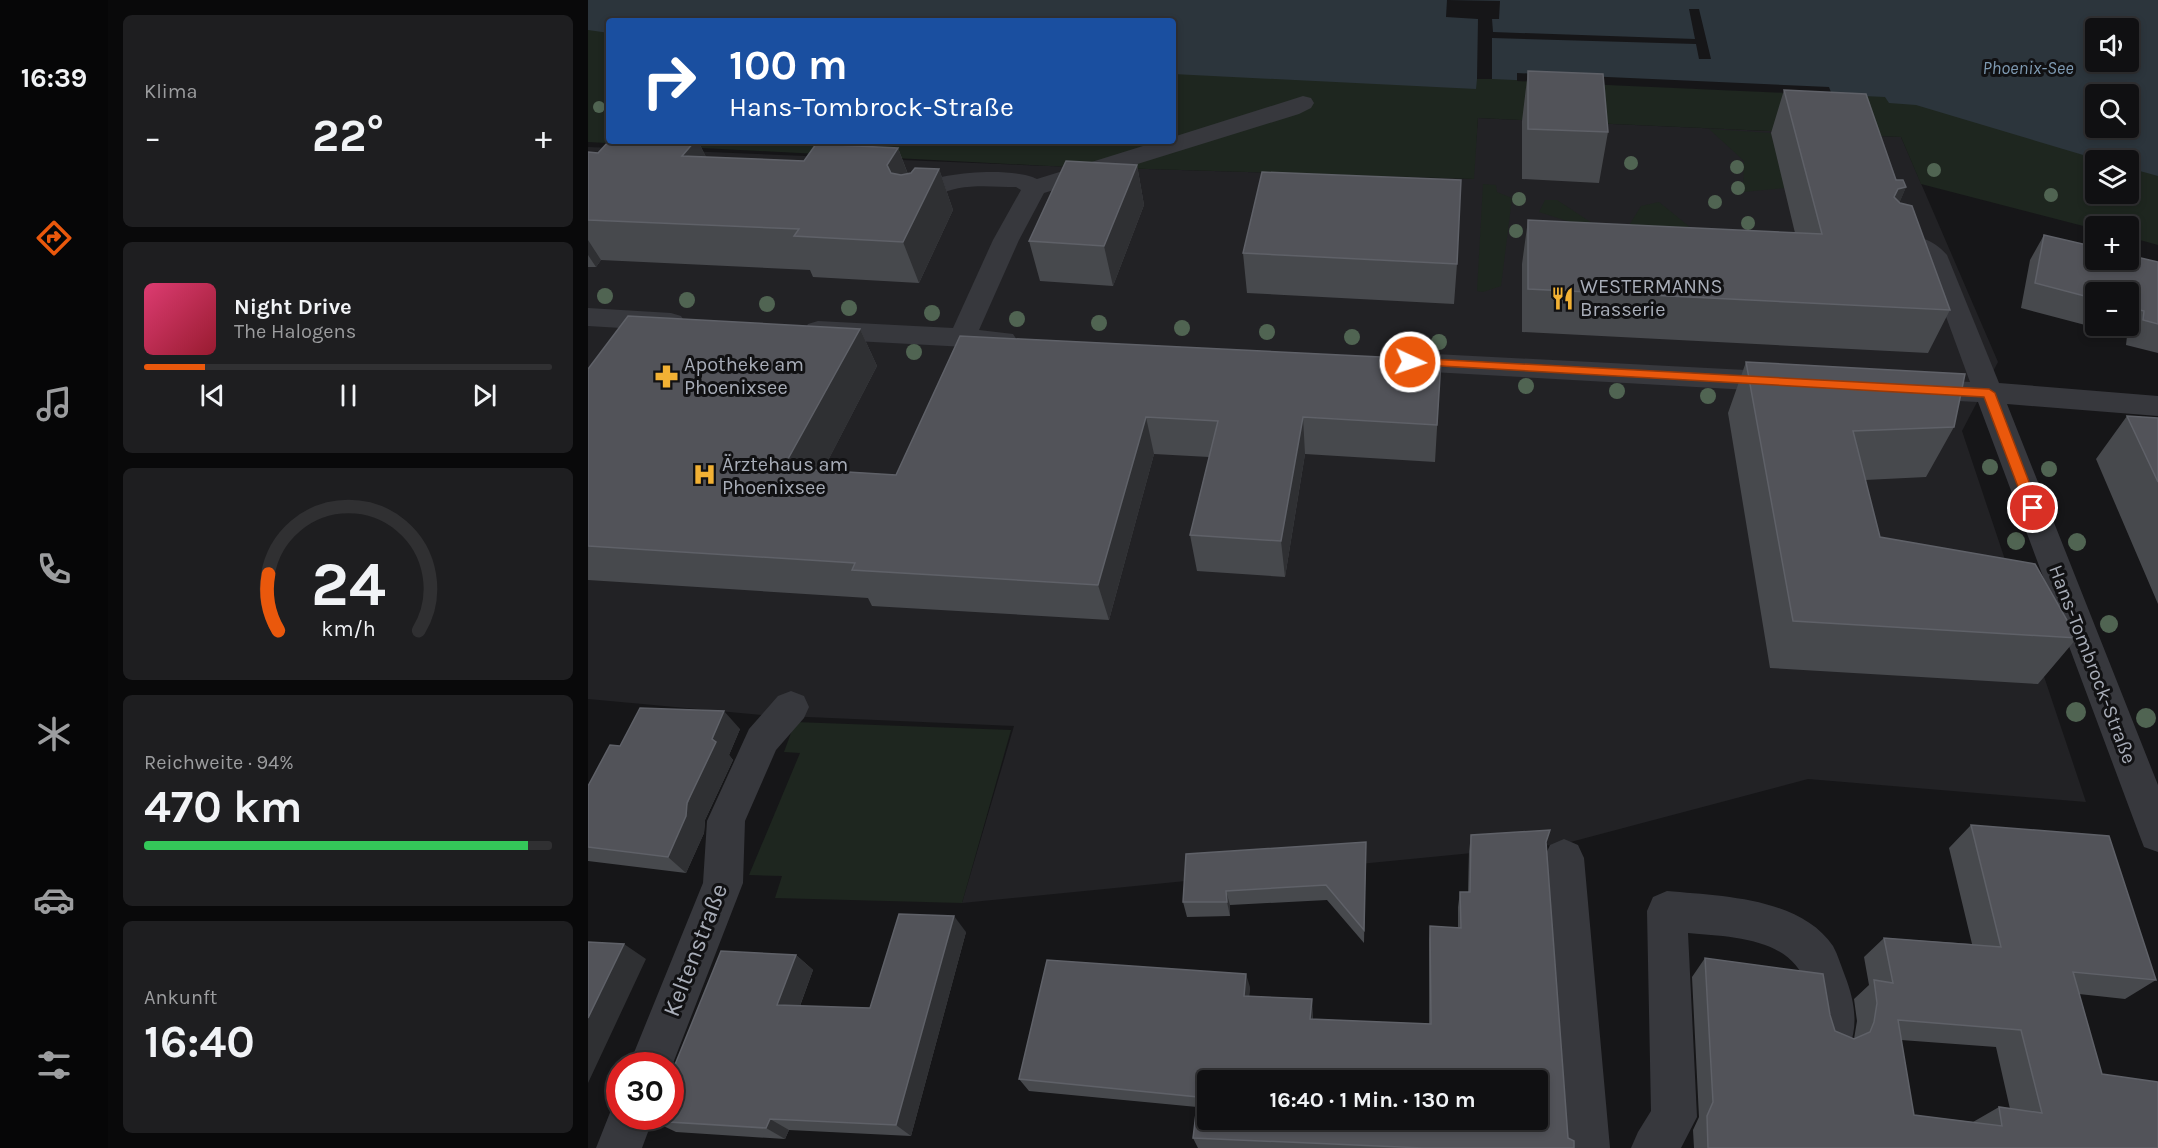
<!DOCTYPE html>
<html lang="de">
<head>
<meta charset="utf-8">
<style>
  body { margin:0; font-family:Karla,sans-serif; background:#1e1e20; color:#f1f3f6; height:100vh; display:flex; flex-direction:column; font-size:22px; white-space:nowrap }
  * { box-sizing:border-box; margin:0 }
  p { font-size:20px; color:#9c9d9f }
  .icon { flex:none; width:33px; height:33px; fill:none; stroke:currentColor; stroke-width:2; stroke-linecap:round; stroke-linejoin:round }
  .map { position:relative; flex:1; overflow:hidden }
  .details { display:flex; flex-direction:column; gap:15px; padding:15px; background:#09090a; width:480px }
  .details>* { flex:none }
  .guide { position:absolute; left:18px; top:18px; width:570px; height:126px; border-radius:6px; box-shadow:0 3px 9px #0003,0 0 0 2px #303032; background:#1a4fa0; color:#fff; overflow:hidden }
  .buttons { position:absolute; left:1497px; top:18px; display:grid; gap:12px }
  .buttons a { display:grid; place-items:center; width:54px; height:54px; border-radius:6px; background:#101012; box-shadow:0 3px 9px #0003,0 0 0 2px #303032; font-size:30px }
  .speed { position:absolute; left:18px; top:1052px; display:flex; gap:12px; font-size:30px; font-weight:700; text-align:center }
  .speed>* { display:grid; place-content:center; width:78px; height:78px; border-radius:50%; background:#101012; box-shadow:0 3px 9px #0003,0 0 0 2px #303032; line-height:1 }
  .speed .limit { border:9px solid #d22; background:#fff; color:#111 }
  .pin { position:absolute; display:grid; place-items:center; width:51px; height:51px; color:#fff; margin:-26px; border:3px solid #fff; border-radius:50%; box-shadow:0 2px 6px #0007 }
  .me { position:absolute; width:66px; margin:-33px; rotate:93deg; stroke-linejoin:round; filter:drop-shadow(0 0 4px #0008) }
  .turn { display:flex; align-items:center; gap:21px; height:126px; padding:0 24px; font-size:27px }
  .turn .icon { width:78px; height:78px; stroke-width:2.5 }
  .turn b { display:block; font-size:42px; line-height:51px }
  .big { font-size:45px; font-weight:700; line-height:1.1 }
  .details .card { flex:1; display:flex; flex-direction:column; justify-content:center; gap:9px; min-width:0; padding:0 21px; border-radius:9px; background:#1e1e20 }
  .details .dial { align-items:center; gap:0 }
  .dial svg { height:156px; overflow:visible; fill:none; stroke:#303032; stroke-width:7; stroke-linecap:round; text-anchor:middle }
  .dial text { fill:#f1f3f6; stroke:none }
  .song { display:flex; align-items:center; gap:18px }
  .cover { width:72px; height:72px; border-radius:9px; background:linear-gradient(135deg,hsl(340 70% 55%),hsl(350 70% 35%)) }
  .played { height:6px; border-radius:3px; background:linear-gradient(90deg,#ea580c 15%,#303032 15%) }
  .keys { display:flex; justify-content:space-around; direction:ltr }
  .heat { display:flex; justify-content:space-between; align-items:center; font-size:33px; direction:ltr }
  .charge { height:9px; border-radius:4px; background:linear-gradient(90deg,#34c759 94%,#303032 0) }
  .trip { position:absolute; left:609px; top:1070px; width:351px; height:60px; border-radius:6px; background:#101012; box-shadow:0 3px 9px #0003,0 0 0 2px #303032; font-weight:700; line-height:60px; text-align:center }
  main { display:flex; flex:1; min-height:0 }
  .dock { display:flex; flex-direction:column; width:108px; justify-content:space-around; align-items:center; background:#060607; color:#9c9d9f }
  .dock .icon { width:42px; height:42px }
  .dock .on { color:#ea580c }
  .dock b { font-size:27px; color:#f1f3f6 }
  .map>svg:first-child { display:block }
  .built { fill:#222225 }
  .green { fill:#1e261f; fill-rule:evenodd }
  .water { fill:#2c353c; fill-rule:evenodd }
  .pier { fill:#161618 }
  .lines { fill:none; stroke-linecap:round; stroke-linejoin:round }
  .minor { fill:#37383d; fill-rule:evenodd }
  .tree { fill:#506452 }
  .wall { fill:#47494d; fill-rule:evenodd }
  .shaded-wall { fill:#2f3033 }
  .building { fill:#525359; stroke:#5f6168; stroke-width:1.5; fill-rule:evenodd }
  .route { fill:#ea580c; stroke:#983908; stroke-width:1.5 }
  .labels { text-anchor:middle; stroke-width:6; stroke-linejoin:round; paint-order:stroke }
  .far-water-label { font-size:18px; font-style:italic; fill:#7f9bb3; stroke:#111113 }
  .poi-label { font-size:20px; fill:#a8adb8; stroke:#111113; text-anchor:start }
  .street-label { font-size:20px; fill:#a8adb8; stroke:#111113 }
  .near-street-label { font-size:24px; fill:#a8adb8; stroke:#111113 }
</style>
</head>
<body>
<main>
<nav class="dock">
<b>16:39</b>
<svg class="icon on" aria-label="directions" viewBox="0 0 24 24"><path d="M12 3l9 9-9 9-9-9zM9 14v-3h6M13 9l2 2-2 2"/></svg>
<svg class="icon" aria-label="music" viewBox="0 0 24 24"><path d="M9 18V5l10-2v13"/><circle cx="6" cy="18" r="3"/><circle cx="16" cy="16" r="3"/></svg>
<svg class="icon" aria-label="phone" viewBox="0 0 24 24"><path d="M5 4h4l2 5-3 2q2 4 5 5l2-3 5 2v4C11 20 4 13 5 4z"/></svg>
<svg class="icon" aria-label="climate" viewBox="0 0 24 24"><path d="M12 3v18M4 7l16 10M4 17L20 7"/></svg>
<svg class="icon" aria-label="car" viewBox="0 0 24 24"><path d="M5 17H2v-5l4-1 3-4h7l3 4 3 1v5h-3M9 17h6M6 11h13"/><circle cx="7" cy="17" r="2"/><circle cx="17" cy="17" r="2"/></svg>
<svg class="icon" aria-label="filters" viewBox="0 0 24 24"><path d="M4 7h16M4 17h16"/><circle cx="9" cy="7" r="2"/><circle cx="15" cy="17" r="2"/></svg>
</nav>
<section class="details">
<div class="card"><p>Klima</p>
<div class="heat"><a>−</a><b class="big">22°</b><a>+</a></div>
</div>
<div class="card">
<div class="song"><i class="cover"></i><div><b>Night Drive</b><p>The Halogens</p></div></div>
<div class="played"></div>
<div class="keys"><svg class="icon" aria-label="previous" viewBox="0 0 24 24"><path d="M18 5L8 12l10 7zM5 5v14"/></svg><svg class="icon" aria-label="pause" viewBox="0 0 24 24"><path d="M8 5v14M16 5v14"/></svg><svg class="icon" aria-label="next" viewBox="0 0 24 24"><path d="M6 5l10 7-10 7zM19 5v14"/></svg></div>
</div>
<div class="card dial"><svg viewBox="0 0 100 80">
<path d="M14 69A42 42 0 1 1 86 69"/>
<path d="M14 69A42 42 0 0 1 9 40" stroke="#ea580c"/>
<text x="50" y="56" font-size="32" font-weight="700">24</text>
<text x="50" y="72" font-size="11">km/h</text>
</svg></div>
<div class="card"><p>Reichweite · 94%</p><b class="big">470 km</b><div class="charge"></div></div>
<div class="card"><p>Ankunft</p><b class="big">16:40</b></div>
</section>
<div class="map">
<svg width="1570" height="1148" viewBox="0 0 1570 1148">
  <rect width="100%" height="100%" fill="#161618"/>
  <path class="built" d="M890,118L1313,137L1410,362L1374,431L1498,802L1220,779L975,844L374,903L426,726L174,715L0,699V147L461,166L885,179Z"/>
  <path class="green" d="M0,0H1570V245L1541,237L1540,226H1508L1507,229L1333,184L1313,137L890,118L886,179L461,166L0,142ZM21,21H585V141H21ZM1508,28H1540V62H1508ZM1508,94H1540V128H1508ZM1508,160H1540V194H1508Z
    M1121,129L1183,133L1197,188L1155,192L1156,161Z
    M895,184L908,185L909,192L924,198L913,286L895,292L889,291Z
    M957,200H969L1004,223L1001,228L951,212Z
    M1071,202L1108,232L1034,237L1053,206Z
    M207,722L423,730L374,903L187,898L194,876L161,875L212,753L196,752Z"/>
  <path class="water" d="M0,0H1570V176L1541,168L1540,160H1512L1328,105L1301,103L1297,97L904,79H889L888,89L585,74V21H21V33L0,30ZM1508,28H1540V62H1508ZM1508,94H1540V128H1508Z"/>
  <path class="pier" d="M859,0L912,1L911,19H904L905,32L1107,39L1101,9H1111L1123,59H1111L1108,44L904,38V79H889L890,19L858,17Z
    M929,73L1241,87L1244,95L929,81Z"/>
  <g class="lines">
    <path class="minor" d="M715,96L723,98L726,103L723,108L711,114L456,193L431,240L391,330L425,334L429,340L425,346L415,349L230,339L220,336L216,330L220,324L230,321L365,328L405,240L433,190L428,187C404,187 369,182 348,197C343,200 340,208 337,212L328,214L319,212L316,207C320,201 324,192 329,187C348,171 428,167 449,179L571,141H585V137Z
      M1303,231C1324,234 1345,238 1359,255L1411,383L1570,396V416L1419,404L1570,785V852L1556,847L1551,834L1390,402L1330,399L1320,396L1316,389L1320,382L1330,379L1382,382L1338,262L1320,250L1294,244L1290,239L1294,234Z
      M0,308L83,313L93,316L97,322L93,328L83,331L0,326Z
      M808,352L1197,372L1207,375L1211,382L1207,389L1197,392L808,370L798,368L794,361L798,354Z
      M203,691L216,696L221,707L216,718L188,750L157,821L155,883L82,1071V1065H41L115,883L119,821L161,729L190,696Z
      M976,839L990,845L996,858L1022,1148H976L956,858L962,845Z
      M1079,891C1132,896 1212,897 1245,946C1250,955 1253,966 1257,976C1266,999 1271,1025 1261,1047L1246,1054L1231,1047C1222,1028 1225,1008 1219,988C1206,937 1143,937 1100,933L1109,1117L1093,1148H1043L1050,1132L1063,1111L1059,911L1065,897Z
      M32,1098V1116H66L54,1148H8L27,1100Z"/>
  </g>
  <g class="tree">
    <circle cx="11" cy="107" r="6"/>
    <circle cx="1043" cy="163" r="7"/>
    <circle cx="1149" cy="167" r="7"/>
    <circle cx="1346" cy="170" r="7"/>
    <circle cx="1150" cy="188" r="7"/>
    <circle cx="1463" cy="195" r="7"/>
    <circle cx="931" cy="199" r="7"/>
    <circle cx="1127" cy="202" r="7"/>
    <circle cx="1160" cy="223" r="7"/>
    <circle cx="928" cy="231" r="7"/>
    <circle cx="17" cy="296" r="8"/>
    <circle cx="99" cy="300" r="8"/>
    <circle cx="179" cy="304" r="8"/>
    <circle cx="261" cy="308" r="8"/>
    <circle cx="344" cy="313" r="8"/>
    <circle cx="429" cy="319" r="8"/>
    <circle cx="511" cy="323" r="8"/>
    <circle cx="594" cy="328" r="8"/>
    <circle cx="679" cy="332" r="8"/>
    <circle cx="764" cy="337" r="8"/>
    <circle cx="851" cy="342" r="8"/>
    <circle cx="326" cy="352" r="8"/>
    <circle cx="938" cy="386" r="8"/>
    <circle cx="1029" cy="391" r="8"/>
    <circle cx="1120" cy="396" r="8"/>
    <circle cx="1402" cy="467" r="8"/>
    <circle cx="1461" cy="469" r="8"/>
    <circle cx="1428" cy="541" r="9"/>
    <circle cx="1489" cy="542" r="9"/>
    <circle cx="1521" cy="624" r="9"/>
    <circle cx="1488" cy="712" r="10"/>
    <circle cx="1558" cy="718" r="10"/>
  </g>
  <path class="wall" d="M940,71L1020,132L1011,183L934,179V121Z
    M1196,90L1318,187L1311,203L1362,310L1340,353L934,332V264L940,220L1207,233L1183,133Z
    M110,141L118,157L216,161L310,148L320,174L351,169L365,210L331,283L225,277L222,270L13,260L8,267H0V152L10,153Z
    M549,165L556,205L525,286L452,281L441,241Z
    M1456,235L1570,262V353L1538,345L1539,336L1433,308L1442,260ZM1508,292H1540V326H1508Z
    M655,253L869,264L866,304L659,293Z
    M272,329L289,366L235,470L308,475L372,336L853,360L847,462L717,454L697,577L609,571L602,535L621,457L566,454L521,620L284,606L280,598L0,580V369Z
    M1158,362L1366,427L1338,477L1277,480L1292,537L1489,638L1450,684L1182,668L1140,413Z
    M1539,416L1570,418V604L1508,459Z
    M152,729L141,755L145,760L117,820L116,833L98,873L0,861V786L32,746Z
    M1383,825L1568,980L1537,999L1491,994L1514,1074L1570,1148H1106L1105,1130L1111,1117L1104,977L1117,958L1242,1015L1247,1031L1266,1039L1269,1021L1266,999L1281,985L1276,957L1296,938L1384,944L1361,848ZM1313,1040L1408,1047L1422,1109L1411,1107L1385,1122L1326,1115Z
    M883,835L958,842L980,1138L986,1148H610L605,1138L609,1107L441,1091L431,1079L662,987L661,996L725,1013V1019L841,1024V940L842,926L870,928V907L872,892H880L881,851Z
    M778,842L776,943L739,900L642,905V916L599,917L595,902Z
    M378,932L323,1136L201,1130L197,1139L88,1132L65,1121L208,955L225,970L212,1006L282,1008Z"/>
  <path class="shaded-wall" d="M107,141H110L129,179L94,156Z
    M310,148L325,188L314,206L299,165Z
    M549,165L556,205L525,286L516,246Z
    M351,169L365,210L331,283L315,242Z
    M1318,187L1300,231L1306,197L1310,189Z
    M0,240L13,260L8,267L0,255Z
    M272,329L289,366L217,505L195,468Z
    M558,417L566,454L521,620L510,585Z
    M715,417L717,454L697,577L693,541Z
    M136,711L152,729L141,755L145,760L117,820L116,833L98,873L80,857L124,739Z
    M638,891L642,905V916L639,902Z
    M366,916L378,932L323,1136L308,1125Z
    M36,944L58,959L0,1083V1018Z
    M208,955L225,970L207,1019L189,1005Z
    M658,974L662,987L660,1009L656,996Z
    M724,999L725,1013L724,1031L722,1019Z
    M182,1119L201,1130L197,1139L178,1128Z"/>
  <path class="building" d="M940,71L1015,74L1020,132L940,129Z
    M1196,90L1278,94L1308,180H1315L1318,187L1310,189L1306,197L1312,203L1324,206L1362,310L940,289V220L1234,234Z
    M21,141H107L94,156L216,161L228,144L310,148L299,165L303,173L313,175L323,173L327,168L351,169L315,242L206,236L211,229L0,220V152L10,153Z
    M478,161L549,165L516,246L441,241Z
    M674,172L873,180L869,264L655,253Z
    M1456,235L1508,247V260H1540V255L1570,262V324L1555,320L1556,311L1540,307V292H1508V299L1447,283Z
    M40,316L272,329L195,468L308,475L372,336L853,360L849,425L715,417L693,541L602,535L630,421L558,417L510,585L264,570L267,563L0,546V369Z
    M1158,362L1377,374L1366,427L1265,431L1292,537L1447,564L1489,638L1205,621Z
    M1539,416L1570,418V482Z
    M52,708L136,711L124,739L128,742L99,803L98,816L80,857L0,847V786L22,745L32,746Z
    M1383,825L1521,836L1568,980L1485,972L1514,1074L1570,1082V1148H1120L1119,1116L1125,1102L1117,958L1235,974L1242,1015L1247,1031L1266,1039L1282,1032L1286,1022L1289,1003L1286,980L1305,983L1296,938L1413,947ZM1310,1020L1433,1030L1454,1113L1411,1107L1414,1126L1326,1115Z
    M962,830L958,842L980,1138L986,1141V1148H835L605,1138L610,1097L431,1079L459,960L658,974L656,996L724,999L722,1019L843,1024L842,926L873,928L872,892H882L883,835ZM620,1080H950V1119H620Z
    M778,842L776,930L738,885L638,891L639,902H595L598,854Z
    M311,914L366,916L308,1125L182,1119L178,1128L65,1121L67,1116H82V1077L133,951L208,955L189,1005L282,1008Z
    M0,942L36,944L0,1018Z"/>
  <path class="route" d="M822,358L1401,389L1407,393L1451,508L1445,512L1438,508L1396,397L818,364V359Z"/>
  <defs>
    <symbol id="restaurant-bare" viewBox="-9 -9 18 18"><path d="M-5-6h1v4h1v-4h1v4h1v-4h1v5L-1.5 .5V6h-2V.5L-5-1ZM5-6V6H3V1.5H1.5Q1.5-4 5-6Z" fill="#f2b134" stroke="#111113" stroke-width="2.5" paint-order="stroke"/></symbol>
    <symbol id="pharmacy-bare" viewBox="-9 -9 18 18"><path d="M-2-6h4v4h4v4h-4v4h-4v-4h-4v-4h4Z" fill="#f2b134" stroke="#111113" stroke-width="2.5" paint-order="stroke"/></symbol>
    <symbol id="hospital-bare" viewBox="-9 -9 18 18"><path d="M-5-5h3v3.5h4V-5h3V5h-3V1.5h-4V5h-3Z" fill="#f2b134" stroke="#111113" stroke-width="2.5" paint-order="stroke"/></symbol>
  </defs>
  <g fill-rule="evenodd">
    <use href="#restaurant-bare" x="958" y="282" width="33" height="33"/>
    <use href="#pharmacy-bare" x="62" y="360" width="33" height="33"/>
    <use href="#hospital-bare" x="100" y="458" width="33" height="33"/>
  </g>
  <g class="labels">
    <g class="far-water-label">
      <text x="1440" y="74">Phoenix-See</text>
    </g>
    <g class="poi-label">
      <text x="992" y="293">WESTERMANNS<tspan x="992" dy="23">Brasserie</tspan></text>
      <text x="96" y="371">Apotheke am<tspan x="96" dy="23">Phoenixsee</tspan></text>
      <text x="134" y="471">Ärztehaus am<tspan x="134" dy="23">Phoenixsee</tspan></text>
    </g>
    <g class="street-label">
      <text transform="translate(1505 664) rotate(69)" y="7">Hans-Tombrock-Straße</text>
    </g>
    <g class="near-street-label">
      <text transform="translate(107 950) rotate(-69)" y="8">Keltenstraße</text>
    </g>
  </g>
</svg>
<div class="buttons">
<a><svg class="icon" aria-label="sound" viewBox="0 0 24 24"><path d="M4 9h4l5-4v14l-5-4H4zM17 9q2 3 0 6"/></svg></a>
<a><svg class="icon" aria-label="search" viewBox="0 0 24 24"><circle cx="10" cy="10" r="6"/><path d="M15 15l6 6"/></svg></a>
<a><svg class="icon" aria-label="layers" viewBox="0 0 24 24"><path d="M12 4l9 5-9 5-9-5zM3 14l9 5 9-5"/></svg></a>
<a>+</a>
<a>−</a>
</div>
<div class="speed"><div class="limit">30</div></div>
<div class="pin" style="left:1445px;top:508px;background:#d93025"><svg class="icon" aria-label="arrive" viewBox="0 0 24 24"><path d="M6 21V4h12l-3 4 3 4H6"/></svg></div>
<svg class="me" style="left:822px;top:362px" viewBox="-20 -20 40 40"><circle r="17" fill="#ea580c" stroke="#fff" stroke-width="3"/><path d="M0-11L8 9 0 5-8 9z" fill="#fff"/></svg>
<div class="trip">16:40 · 1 Min. · 130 m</div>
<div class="guide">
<div class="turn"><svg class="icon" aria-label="right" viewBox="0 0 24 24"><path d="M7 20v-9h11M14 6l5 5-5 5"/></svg><div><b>100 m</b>Hans-Tombrock-Straße</div></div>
</div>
</div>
</main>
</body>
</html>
